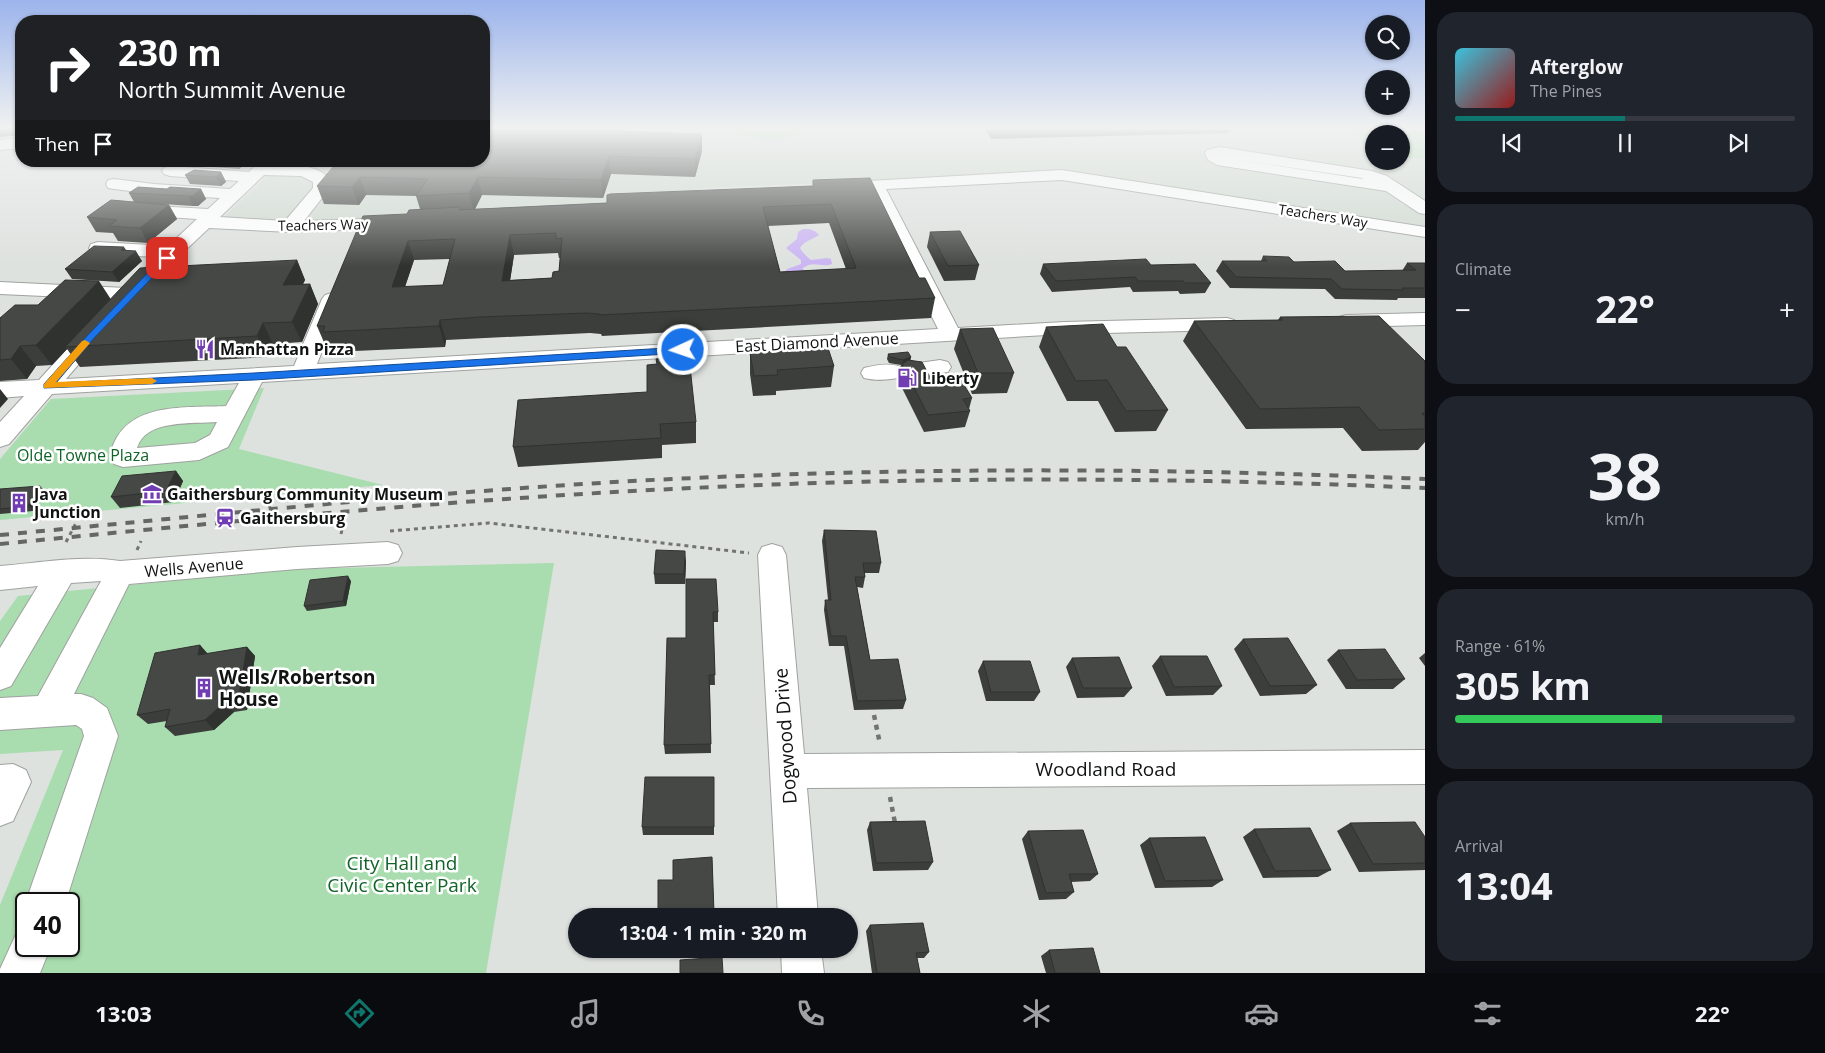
<!DOCTYPE html>
<html lang="en">
<head>
<meta charset="utf-8">
<style>
  body { margin:0; font-family:"Open Sans",sans-serif; background:#20242c; color:#f1f3f6; height:100vh; display:flex; flex-direction:column; font-size:19px; white-space:nowrap }
  * { box-sizing:border-box; margin:0 }
  p { font-size:16px; color:#9ea1a6 }
  .icon { flex:none; width:28px; height:28px; fill:none; stroke:currentColor; stroke-width:2; stroke-linecap:round; stroke-linejoin:round }
  .map { position:relative; flex:1; overflow:hidden }
  .panel { display:flex; flex-direction:column; gap:12px; padding:12px; background:#0d0f14; width:400px }
  .panel>* { flex:none }
  .banner { position:absolute; left:15px; top:15px; width:475px; height:152px; border-radius:20px; box-shadow:0 1px 4px #0004; background:#202124; color:#fff; overflow:hidden }
  .controls { position:absolute; left:1365px; top:15px; display:grid; gap:10px }
  .controls a { display:grid; place-items:center; width:45px; height:45px; border-radius:50%; background:#171b24; box-shadow:0 1px 4px #0004; font-size:25px }
  .speed { position:absolute; left:15px; top:892px; display:flex; gap:10px; font-size:25px; font-weight:700; text-align:center }
  .speed>* { display:grid; place-content:center; width:65px; height:65px; border-radius:50%; background:#171b24; box-shadow:0 1px 4px #0004; line-height:1 }
  .speed .limit { border:2px solid #111; border-radius:8px; background:#fff; color:#111 }
  .pin { position:absolute; display:grid; place-items:center; width:42px; height:42px; color:#fff; margin:-21px; border-radius:10px; box-shadow:0 2px 8px #0006 }
  .me { position:absolute; width:55px; margin:-28px; rotate:267deg; stroke-linejoin:round; filter:drop-shadow(0 0 4px #0008) }
  .turn { display:flex; align-items:center; gap:18px; height:105px; padding:0 20px; font-size:22px }
  .turn .icon { width:65px; height:65px; stroke-width:2.5 }
  .turn b { display:block; font-size:35px; line-height:42px }
  .then { display:flex; align-items:center; height:48px; padding:0 20px; background:#0003; gap:10px; font-size:19px }
  .big { font-size:38px; font-weight:700; line-height:1.1 }
  .panel .widget { flex:1; display:flex; flex-direction:column; justify-content:center; gap:8px; min-width:0; padding:0 18px; border-radius:20px; background:#20242c }
  .panel .dial { align-items:center; gap:0 }
  .dial b { font-size:65px; line-height:1 }
  .song { display:flex; align-items:center; gap:15px }
  .cover { width:60px; height:60px; border-radius:8px; background:linear-gradient(135deg,hsl(190 70% 55%),hsl(0 70% 35%)) }
  .played { height:5px; border-radius:2px; background:linear-gradient(90deg,#0f766e 50%,#363941 50%) }
  .keys { display:flex; justify-content:space-around; direction:ltr }
  .heat { display:flex; justify-content:space-between; align-items:center; font-size:28px; direction:ltr }
  .charge { height:8px; border-radius:4px; background:linear-gradient(90deg,#34c759 61%,#363941 0) }
  .trip { position:absolute; left:568px; top:908px; width:290px; height:50px; border-radius:25px; background:#171b24; box-shadow:0 1px 4px #0004; font-weight:700; line-height:50px; text-align:center }
  .dock { display:flex; height:80px; justify-content:space-around; align-items:center; background:#090b0e; color:#9ea1a6 }
  .dock .icon { width:35px; height:35px }
  .dock .current { color:#0f766e }
  .dock b { font-size:22px; color:#f1f3f6 }
  main { display:flex; flex:1; min-height:0 }
  .map>svg:first-child { display:block }
  .built { fill:#d0dad1; fill-rule:evenodd }
  .green { fill:#a9dcae; fill-rule:evenodd }
  .water { fill:#cbb5f3 }
  .lines { fill:none; stroke-linecap:round; stroke-linejoin:round }
  .minor-casing { stroke:#9fa29f; stroke-width:2 }
  .path-far1 { stroke:#717472; stroke-width:3; stroke-dasharray:4 4; stroke-linecap:butt }
  .path { stroke:#717472; stroke-width:4.5; stroke-dasharray:5 5; stroke-linecap:butt }
  .minor { fill:#fff; fill-rule:evenodd }
  .rail { stroke:#646765; stroke-width:4; stroke-dasharray:9 9; stroke-linecap:butt }
  .wall { fill:#3b3e3b; fill-rule:evenodd }
  .shaded-wall { fill:#303230 }
  .building { fill:#454845; stroke:#303230; fill-rule:evenodd }
  .route { fill:#1a73e8; stroke:#114b97 }
  .slow { fill:#f59e0b }
  .labels { text-anchor:middle; stroke-width:5; stroke-linejoin:round; paint-order:stroke }
  .far-street-label { font-size:14px; fill:#111312; stroke:#fff }
  .street-label { font-size:16px; fill:#111312; stroke:#fff }
  .poi-label { font-size:16px; font-weight:bold; fill:#111312; stroke:#fff; text-anchor:start }
  .park-label { font-size:16px; fill:#106428; stroke:#fff }
  .near-poi-label { font-size:19px; font-weight:bold; fill:#111312; stroke:#fff; text-anchor:start }
  .near-street-label { font-size:19px; fill:#111312; stroke:#fff }
  .near-park-label { font-size:19px; fill:#106428; stroke:#fff }
</style>
</head>
<body>
<main>
<div class="map">
<svg width="1425" height="973" viewBox="0 0 1425 973">
  <rect width="100%" height="100%" fill="#dee2df"/>
  <path class="built" d="M484,129H1425V229L1067,173L706,188L604,204L339,221L223,218L283,161H484ZM1374,134H1401V161H1374Z"/>
  <path class="green" d="M740,129H810C788,141 763,141 739,134Z
    M1348,129H1425V158H1401V134H1374V151Z
    M264,388L239,449L383,485L0,520V459L51,399Z
    M554,563L486,973H0V905L63,750L0,754V621L18,596L290,569ZM26,904H69V946H26Z"/>
  <path class="water" d="M803,229C810,229 814,229 819,235C812,240 805,240 800,248C802,252 808,258 811,260L827,258L831,259L832,264C822,268 813,260 803,268L804,273H784L787,269L801,264V260L786,248L797,239L798,232Z"/>
  <g class="lines">
    <defs>
      <path id="minor" d="M21,138V148L0,150V140Z
        M1220,147L1372,171L1387,176L1425,201V214L1419,213L1386,191L1217,165L1208,160L1205,153L1207,150ZM1232,159L1362,178L1363,179Z
        M260,161H278L275,165C292,165 319,164 330,180L329,189L304,221L396,218L402,219L405,223L402,227L396,228L290,232L209,228L174,261L139,298L132,300L0,294V282L126,288L156,257L98,254L91,252L89,248L91,244L98,242L168,246L197,219L138,215L132,214L129,210L132,206L138,205L208,209L220,198L154,194L114,189L108,188L106,184L108,180L114,179L154,184L230,189L239,181L170,176L164,174L162,171L164,168L170,166L249,172ZM264,175L301,176L313,182V188L285,221L220,217Z
        M1062,170L1425,227V237L1062,180L886,189L958,328L1064,322L1227,318L1234,320L1238,324L1234,328L1227,330L1064,334L262,382L228,447L199,460L123,467L114,464C109,456 111,448 116,439C136,402 190,408 226,406L239,383L52,394L9,444L0,447V422L24,396L0,398V382L39,380L88,326L96,325L104,326L107,331L66,379L294,366L322,299L325,295L332,293L339,295L342,299L317,364L938,329L869,190L838,192L832,191L830,187L832,183ZM217,422L210,435L195,443L137,448C145,419 193,424 217,422Z
        M1425,313V325L1346,327L1339,325L1335,321L1339,317L1346,315Z
        M940,360L948,362L951,367L948,372L913,377L904,374L902,377C890,380 876,381 864,378L861,373L864,368C876,365 892,362 903,368L905,365Z
        M388,542L398,545L402,553L398,561L388,564L297,569L129,584L74,694H81L93,698L107,708L118,736L65,904H26V906L25,904L84,736L82,729L76,725L0,730V698L38,696L101,581L71,583L11,686L0,690V648L38,586L0,590V566C40,563 80,555 120,561L297,547Z
        M772,544L782,547L786,555L804,754L1425,750V784L807,788L818,916H778L758,555L762,547Z
        M13,764L26,770L31,782L13,821L0,826V765Z
        M26,928V946H51L40,973H0V969L17,932Z
        M781,949H821L824,973H782Z"/>
    </defs>
    <use href="#minor" class="minor-casing"/>
    <path class="path-far1" d="M264,523L270,505
      M390,531L489,523L749,553
      M341,534L344,522
      M66,542L76,523
      M137,550L141,541"/>
    <path class="path" d="M874,715L880,744
      M890,797L895,823"/>
    <use href="#minor" class="minor"/>
    <path class="rail" d="M0,535C224,514 447,490 672,479C923,467 1174,468 1425,479
      M0,544C224,522 447,500 672,489C923,476 1174,477 1425,488"/>
  </g>
  <path class="wall" d="M484,129H624V131L702,151L695,177L611,174L603,198L482,195L475,209L607,203L813,186V180L919,278L935,298L931,318L602,336L601,334L590,333L485,338L446,340L445,347L332,352L329,347H326L317,326L407,214L420,209L416,196L366,195L359,205L324,204L317,186ZM829,223L846,269L780,272L768,226ZM558,253L559,258H560L559,271L552,278L510,280L514,255ZM450,259L443,285L405,287L414,260Z
    M985,129H1230L1228,133L991,139Z
    M210,161H248L239,169L213,167Z
    M221,172L226,182L221,186L190,184L185,175Z
    M167,189H201L206,199L198,206H193L162,204L169,205L177,219L148,243L118,241L113,233L96,232L87,217L134,202L129,193Z
    M930,232L979,265L975,280L944,281L927,247Z
    M126,250L142,261L119,282L72,279L65,269Z
    M1263,256L1345,271H1402L1407,263H1425V298H1398L1397,300L1335,299L1325,289L1230,288L1216,271L1222,261H1261Z
    M297,260L305,280L303,284H310L318,304L302,342L273,344L268,357L80,367L67,349L52,365L36,366L27,379L0,381V318L38,305L111,299Z
    M1043,264L1151,265L1211,283L1205,293L1180,294L1178,291L1133,292L1130,287L1052,292L1040,274Z
    M1280,317L1425,361V442L1418,450L1362,451L1343,428L1246,429L1183,341L1194,321L1278,320Z
    M1046,327L1117,347L1168,410L1156,431L1115,432L1098,401H1067L1039,347Z
    M960,329L1014,373L1007,393L972,394L954,349Z
    M750,353L834,366L831,387L776,391V395L753,396L750,374Z
    M888,354L911,357L910,360L933,383L972,398L969,409L970,411L965,427L924,432L898,380L901,365L889,363L887,359Z
    M518,400L696,422V443L662,445V458L518,467L513,447Z
    M176,471L183,481L174,502L120,508L111,497Z
    M0,489L45,491L33,511L0,514Z
    M824,530L881,563L879,573H865V577L863,588L857,587L870,660L906,700L903,709L854,710L844,646H829L824,610L825,600H828L822,541Z
    M686,561L685,584H655L654,574Z
    M686,579L718,612V622H713L715,685H710L711,753L665,754L664,745L686,638Z
    M351,581L346,606L307,611L304,606Z
    M1243,639L1317,685L1306,694L1260,696L1234,649Z
    M200,645L207,654L247,647L255,656L247,710L234,712L214,730L175,736L165,727L167,721L148,724L137,715Z
    M1338,650L1405,679L1393,689H1346L1327,660Z
    M1425,653V666L1419,658Z
    M1160,656L1222,686L1213,695L1166,696L1152,666Z
    M1072,658L1132,688L1124,697L1077,698L1066,667Z
    M983,661L1040,692L1034,701H986L978,671Z
    M714,777V835H643L642,827Z
    M870,822L933,862L928,870L873,871L867,830Z
    M1350,823L1425,837V870L1359,872L1337,831Z
    M1254,829L1331,870L1318,877L1263,878L1243,837Z
    M1028,831L1098,874L1090,881L1071,882L1074,892L1066,899L1039,900L1022,839Z
    M1149,838L1223,880L1212,887L1155,888L1140,845Z
    M712,857L714,916H658L673,880Z
    M870,925L929,952L924,958H917L920,973H872L866,931Z
    M1049,950L1100,973H1046L1041,956Z"/>
  <path class="shaded-wall" d="M0,129H21V135L0,137Z
    M702,134V151L695,177V159Z
    M609,156L611,174L603,198L601,180Z
    M30,161H85L34,167Z
    M236,161H248L239,169L236,162Z
    M221,172L226,182L221,186L216,177Z
    M360,177L366,195L359,205L352,187Z
    M478,177L482,195L474,211L469,193Z
    M201,189L206,199L198,206H193L188,196Z
    M169,205L177,219L148,243L140,228Z
    M510,235L514,255L507,301L502,281Z
    M408,241L414,260L398,307L392,287Z
    M124,247L130,256L136,251L142,261L119,282L112,272L121,250Z
    M297,260L305,280L292,305L283,285Z
    M99,281L112,301L65,347L67,349L52,365L36,345Z
    M310,284L318,304L302,342L292,322Z
    M440,320L446,340L445,347L439,326Z
    M263,323L273,344L268,357L257,336Z
    M20,346L36,366L27,379L11,359Z
    M911,357L910,362L902,366L903,360Z
    M0,389L8,399L0,408Z
    M176,471L183,481L174,502L166,491Z
    M40,486L45,491L33,511L28,506Z
    M685,551L686,561L685,584L684,574Z
    M348,576L351,581L346,606L343,601Z
    M200,645L209,655H198Z
    M247,647L255,656L247,710L238,701Z
    M225,702L234,712L214,730L205,720Z"/>
  <path class="building" d="M484,129H619L618,131L702,134L695,159L609,156L601,180L478,177L469,193L416,196L428,179L360,177L352,187L317,186L338,161H484Z
    M194,170L221,172L216,177L185,175Z
    M870,178L919,278H925L935,298L599,315V314L587,313L480,317L440,320L439,326L323,332L325,326H317L363,216L407,214L409,210L461,207L459,210L607,203V195L610,194L813,186V180ZM831,204L856,268L780,272L763,207ZM556,233V239L562,238L559,271L553,272L552,278L502,281L510,235ZM455,239L443,285L392,287L408,241Z
    M138,187L167,189L170,187L201,189L193,196H188L129,193Z
    M111,200L169,205L140,228L109,226L117,220L87,217Z
    M960,231L979,265L948,266L930,232Z
    M94,246L124,247L121,250L136,251L112,272L65,269Z
    M1263,256L1289,257L1294,262L1335,261L1345,271L1416,270L1407,263H1425V288H1402L1404,290L1342,289L1331,279L1236,277L1222,261H1267Z
    M1146,259L1151,265L1195,264L1211,283H1185L1183,281H1138L1135,277L1056,281L1043,264Z
    M297,260L283,285L310,284L292,322L263,323L257,336L65,347L140,268Z
    M65,280L99,281L36,345L20,346L11,359L0,360V318L15,305H38Z
    M1379,316L1425,361V413H1422L1425,417V429L1379,430L1359,407L1260,409L1194,321L1283,320L1280,317Z
    M1103,324L1117,347H1126L1168,410L1126,411L1107,380L1076,381L1046,327Z
    M993,328L1014,373H978L960,329Z
    M828,348L834,366L777,370L778,375L754,376L750,353Z
    M908,352L911,357L903,360L890,357L888,354Z
    M689,357L696,422L660,424L661,438L513,447L518,400L647,392V365L657,364L656,359Z
    M908,360L922,362L933,383L961,380L972,398L963,399L970,411L928,415L902,364Z
    M176,471L166,491L111,497L122,476Z
    M40,486L28,506L0,509V489Z
    M824,530L876,531L881,563H863L865,577H855L870,660L898,659L906,700L857,701L846,636H831L825,600H831Z
    M656,550L685,551L684,574H654Z
    M348,576L343,601L304,606L310,580Z
    M686,579H716L718,612H713L715,675H709L711,744L664,745L667,638H686Z
    M1288,638L1317,685L1270,686L1243,639Z
    M200,645L198,655L247,647L238,701L225,702L205,720L165,727L170,709L137,715L155,653Z
    M1385,649L1405,679L1357,680L1338,650Z
    M1160,656H1207L1222,686L1174,687Z
    M1119,657L1132,688H1083L1072,658Z
    M983,661H1030L1040,692H991Z
    M645,777H714V827H642Z
    M925,821L933,862L876,863L870,822Z
    M1415,822L1425,837V863L1373,864L1350,823Z
    M1310,828L1331,870L1275,871L1254,829Z
    M1083,830L1098,874H1069L1074,892L1046,893L1028,831Z
    M1205,837L1223,880L1165,881L1149,838Z
    M712,857L714,913L658,916V880H673V860Z
    M923,923L929,952L916,953L920,973H877L870,925Z
    M1093,948L1100,973H1055L1049,950Z
    M722,957L723,973H680V960Z"/>
  <linearGradient id="sky" x2="0" y2="1"><stop stop-color="#9cb4ec"/><stop offset="0.48" stop-color="#f0f2f1"/><stop offset="1" stop-color="#f0f2f1" stop-opacity="0"/></linearGradient>
  <rect width="1425" height="266" fill="url(#sky)"/>
  <path class="route" d="M167,255L170,256V259L94,338L56,383L254,373L683,347L688,350L683,353L254,380L44,388V384L88,335L164,256Z"/>
  <path class="slow" d="M85,340L90,343L56,382L152,378L157,381L152,384L44,388V384L82,341Z"/>
  <defs>
    <symbol id="restaurant-bare" viewBox="-9 -9 18 18"><path d="M-5-6h1v4h1v-4h1v4h1v-4h1v5L-1.5 .5V6h-2V.5L-5-1ZM5-6V6H3V1.5H1.5Q1.5-4 5-6Z" fill="#723cb3" stroke="#fff" stroke-width="2.5" paint-order="stroke"/></symbol>
    <symbol id="fuel-bare" viewBox="-9 -9 18 18"><path d="M-5.5-6h7V0h2V4h1.3V-2.5L3-4.5l.8-.8L6-3V5H2.5V1h-1V6h-7ZM-4.2-4.7v3.2H.2V-4.7Z" fill="#723cb3" stroke="#fff" stroke-width="2.5" paint-order="stroke"/></symbol>
    <symbol id="museum-bare" viewBox="-9 -9 18 18"><path d="M0-6L6-3V-2H-6V-3ZM-5-1h2V3h-2ZM-1-1h2V3h-2ZM3-1h2V3H3ZM-6 4H6V6H-6Z" fill="#723cb3" stroke="#fff" stroke-width="2.5" paint-order="stroke"/></symbol>
    <symbol id="building-bare" viewBox="-9 -9 18 18"><path d="M-4-6H4V6H1V3H-1V6H-4ZM-2.5-4.3h1.7v1.8h-1.7ZM.8-4.3h1.7v1.8H.8ZM-2.5-1h1.7V.8h-1.7ZM.8-1h1.7V.8H.8Z" fill="#723cb3" stroke="#fff" stroke-width="2.5" paint-order="stroke"/></symbol>
    <symbol id="station-bare" viewBox="-9 -9 18 18"><path d="M-3-6H3Q5-6 5-4V2Q5 4 3 4L4.5 6H3L1.5 4h-3L-3 6H-4.5L-3 4Q-5 4-5 2V-4Q-5-6-3-6ZM-3.5-4v3h7v-3ZM-3.5 1v1.5H-2V1ZM2 1v1.5H3.5V1Z" fill="#723cb3" stroke="#fff" stroke-width="2.5" paint-order="stroke"/></symbol>
  </defs>
  <g fill-rule="evenodd">
    <use href="#restaurant-bare" x="191" y="335" width="28" height="28"/>
    <use href="#fuel-bare" x="893" y="364" width="28" height="28"/>
    <use href="#museum-bare" x="138" y="480" width="28" height="28"/>
    <use href="#building-bare" x="5" y="489" width="28" height="28"/>
    <use href="#station-bare" x="211" y="504" width="28" height="28"/>
    <use href="#building-bare" x="190" y="674" width="28" height="28"/>
  </g>
  <g class="labels">
    <g class="far-street-label">
      <text transform="translate(1323 216) rotate(9)" y="5">Teachers Way</text>
      <text transform="translate(323 225) rotate(-1)" y="5">Teachers Way</text>
    </g>
    <g class="street-label">
      <text transform="translate(817 342) rotate(-3)" y="6">East Diamond Avenue</text>
      <text transform="translate(194 567) rotate(-5)" y="6">Wells Avenue</text>
    </g>
    <g class="poi-label">
      <text x="220" y="355">Manhattan Pizza</text>
      <text x="922" y="384">Liberty</text>
      <text x="34" y="500">Java<tspan x="34" dy="18">Junction</tspan></text>
      <text x="167" y="500">Gaithersburg Community Museum</text>
      <text x="240" y="524">Gaithersburg</text>
    </g>
    <g class="park-label">
      <text x="83" y="461">Olde Towne Plaza</text>
    </g>
    <g class="near-poi-label">
      <text x="219" y="684">Wells/Robertson<tspan x="219" dy="22">House</tspan></text>
    </g>
    <g class="near-street-label">
      <text transform="translate(785 736) rotate(-94)" y="7">Dogwood Drive</text>
      <text x="1106" y="776">Woodland Road</text>
    </g>
    <g class="near-park-label">
      <text x="402" y="870">City Hall and<tspan x="402" dy="22">Civic Center Park</tspan></text>
    </g>
  </g>
</svg>
<div class="controls">
<a><svg class="icon" aria-label="search" viewBox="0 0 24 24"><circle cx="10" cy="10" r="6"/><path d="M15 15l6 6"/></svg></a>
<a>+</a>
<a>−</a>
</div>
<div class="speed"><div class="limit">40</div></div>
<div class="pin" style="left:167px;top:258px;background:#d93025"><svg class="icon" aria-label="arrive" viewBox="0 0 24 24"><path d="M6 21V4h12l-3 4 3 4H6"/></svg></div>
<svg class="me" style="left:683px;top:350px" viewBox="-20 -20 40 40"><circle r="17" fill="#1a73e8" stroke="#fff" stroke-width="3"/><path d="M0-11L8 9 0 5-8 9z" fill="#fff"/></svg>
<div class="trip">13:04 · 1 min · 320 m</div>
<div class="banner">
<div class="turn"><svg class="icon" aria-label="right" viewBox="0 0 24 24"><path d="M7 20v-9h11M14 6l5 5-5 5"/></svg><div><b>230 m</b>North Summit Avenue</div></div>
<div class="then">Then<svg class="icon" aria-label="arrive" viewBox="0 0 24 24"><path d="M6 21V4h12l-3 4 3 4H6"/></svg></div>
</div>
</div>
<section class="panel">
<div class="widget">
<div class="song"><i class="cover"></i><div><b>Afterglow</b><p>The Pines</p></div></div>
<div class="played"></div>
<div class="keys"><svg class="icon" aria-label="previous" viewBox="0 0 24 24"><path d="M18 5L8 12l10 7zM5 5v14"/></svg><svg class="icon" aria-label="pause" viewBox="0 0 24 24"><path d="M8 5v14M16 5v14"/></svg><svg class="icon" aria-label="next" viewBox="0 0 24 24"><path d="M6 5l10 7-10 7zM19 5v14"/></svg></div>
</div>
<div class="widget"><p>Climate</p>
<div class="heat"><a>−</a><b class="big">22°</b><a>+</a></div>
</div>
<div class="widget dial"><b>38</b><p>km/h</p></div>
<div class="widget"><p>Range · 61%</p><b class="big">305 km</b><div class="charge"></div></div>
<div class="widget"><p>Arrival</p><b class="big">13:04</b></div>
</section>
</main>
<nav class="dock">
<b>13:03</b>
<svg class="icon current" aria-label="directions" viewBox="0 0 24 24"><path d="M12 3l9 9-9 9-9-9zM9 14v-3h6M13 9l2 2-2 2"/></svg>
<svg class="icon" aria-label="music" viewBox="0 0 24 24"><path d="M9 18V5l10-2v13"/><circle cx="6" cy="18" r="3"/><circle cx="16" cy="16" r="3"/></svg>
<svg class="icon" aria-label="phone" viewBox="0 0 24 24"><path d="M5 4h4l2 5-3 2q2 4 5 5l2-3 5 2v4C11 20 4 13 5 4z"/></svg>
<svg class="icon" aria-label="climate" viewBox="0 0 24 24"><path d="M12 3v18M4 7l16 10M4 17L20 7"/></svg>
<svg class="icon" aria-label="car" viewBox="0 0 24 24"><path d="M5 17H2v-5l4-1 3-4h7l3 4 3 1v5h-3M9 17h6M6 11h13"/><circle cx="7" cy="17" r="2"/><circle cx="17" cy="17" r="2"/></svg>
<svg class="icon" aria-label="filters" viewBox="0 0 24 24"><path d="M4 7h16M4 17h16"/><circle cx="9" cy="7" r="2"/><circle cx="15" cy="17" r="2"/></svg>
<b>22°</b>
</nav>
</body>
</html>
